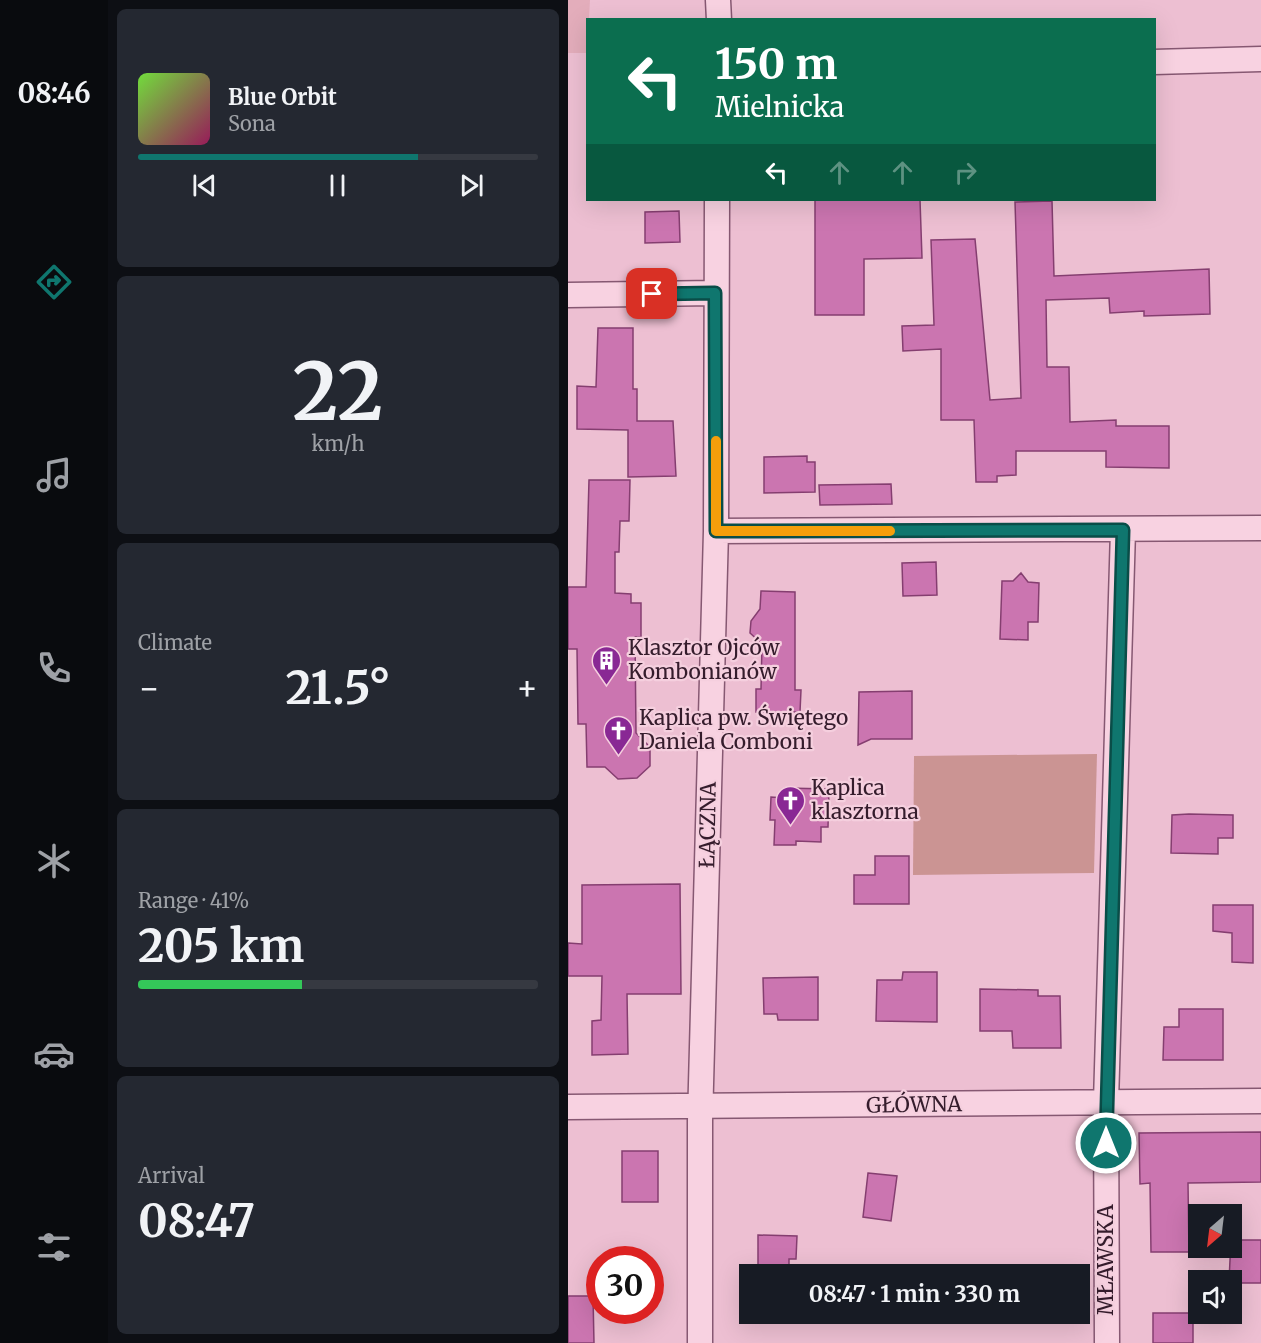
<!DOCTYPE html>
<html lang="en">
<head>
<meta charset="utf-8">
<style>
  body { margin:0; font-family:Merriweather,serif; background:#242831; color:#f1f3f6; height:100vh; display:flex; flex-direction:column; font-size:22px; white-space:nowrap }
  * { box-sizing:border-box; margin:0 }
  p { font-size:20px; color:#9ea1a6 }
  .icon { flex:none; width:33px; height:33px; fill:none; stroke:currentColor; stroke-width:2; stroke-linecap:round; stroke-linejoin:round }
  .map { position:relative; flex:1; overflow:hidden }
  .details { display:flex; flex-direction:column; gap:9px; padding:9px; background:#0d0f14; width:460px }
  .details>* { flex:none }
  .hud { position:absolute; left:18px; top:18px; width:570px; height:183px; border-radius:0px; box-shadow:0 6px 24px #0002; background:#0b6e4f; color:#fff; overflow:hidden }
  .needle { width:39px; rotate:208deg }
  .tools { position:absolute; left:620px; top:1204px; display:grid; gap:12px }
  .tools a { display:grid; place-items:center; width:54px; height:54px; border-radius:0px; background:#171b24; box-shadow:0 6px 24px #0002; font-size:30px }
  .speed { position:absolute; left:18px; top:1246px; display:flex; gap:12px; font-size:30px; font-weight:700; text-align:center }
  .speed>* { display:grid; place-content:center; width:78px; height:78px; border-radius:50%; background:#171b24; box-shadow:0 6px 24px #0002; line-height:1 }
  .speed .limit { border:9px solid #d22; background:#fff; color:#111 }
  .pin { position:absolute; display:grid; place-items:center; width:51px; height:51px; color:#fff; margin:-26px; border-radius:12px; box-shadow:0 3px 9px #0006 }
  .me { position:absolute; width:66px; margin:-33px; rotate:0deg; stroke-linejoin:round; filter:drop-shadow(0 0 4px #0008) }
  .turn { display:flex; align-items:center; gap:21px; height:126px; padding:0 30px; font-size:27px }
  .turn .icon { width:78px; height:78px; stroke-width:2.5 }
  .turn b { display:block; font-size:42px; line-height:51px }
  .lanes { display:flex; align-items:center; height:57px; padding:0 30px; background:#0003; justify-content:center; gap:30px; direction:ltr }
  .lanes .off { opacity:.35 }
  .big { font-size:45px; font-weight:700; line-height:1.1 }
  .details .tile { flex:1; display:flex; flex-direction:column; justify-content:center; gap:9px; min-width:0; padding:0 21px; border-radius:9px; background:#242831 }
  .details .dial { align-items:center; gap:0 }
  .dial b { font-size:78px; line-height:1 }
  .song { display:flex; align-items:center; gap:18px }
  .cover { width:72px; height:72px; border-radius:9px; background:linear-gradient(135deg,hsl(100 70% 55%),hsl(330 70% 35%)) }
  .played { height:6px; border-radius:3px; background:linear-gradient(90deg,#0f766e 70%,#363941 70%) }
  .keys { display:flex; justify-content:space-around; direction:ltr }
  .heat { display:flex; justify-content:space-between; align-items:center; font-size:33px; direction:ltr }
  .charge { height:9px; border-radius:4px; background:linear-gradient(90deg,#34c759 41%,#363941 0) }
  .trip { position:absolute; left:171px; top:1264px; width:351px; height:60px; border-radius:0px; background:#171b24; box-shadow:0 6px 24px #0002; font-weight:700; line-height:60px; text-align:center }
  main { display:flex; flex:1; min-height:0 }
  .menu { display:flex; flex-direction:column; width:108px; justify-content:space-around; align-items:center; background:#090b0e; color:#9ea1a6 }
  .menu .icon { width:42px; height:42px }
  .menu .active { color:#0f766e }
  .menu b { font-size:27px; color:#f1f3f6 }
  .map>svg:first-child { display:block }
  .farmland { fill:#e3adbb }
  .green { fill:#cb9493 }
  .building { fill:#cb75b0; stroke:#853e70; stroke-width:1.5 }
  .lines { fill:none; stroke-linecap:round; stroke-linejoin:round }
  .street-casing { stroke:#865872; stroke-width:27 }
  .street { stroke:#f8d2e1; stroke-width:24 }
  .route-casing { stroke:#0a4d48; stroke-width:15 }
  .route { stroke:#0f766e; stroke-width:10 }
  .slow { stroke:#f59e0b; stroke-width:10 }
  .labels { text-anchor:middle; stroke-width:4.5; stroke-linejoin:round; paint-order:stroke }
  .poi-label { font-size:21px; fill:#351c2c; stroke:#f5cfde; text-anchor:start }
  .street-label { font-size:21px; fill:#351c2c; stroke:#f5cfde }
</style>
</head>
<body>
<main>
<nav class="menu">
<b>08:46</b>
<svg class="icon active" aria-label="directions" viewBox="0 0 24 24"><path d="M12 3l9 9-9 9-9-9zM9 14v-3h6M13 9l2 2-2 2"/></svg>
<svg class="icon" aria-label="music" viewBox="0 0 24 24"><path d="M9 18V5l10-2v13"/><circle cx="6" cy="18" r="3"/><circle cx="16" cy="16" r="3"/></svg>
<svg class="icon" aria-label="phone" viewBox="0 0 24 24"><path d="M5 4h4l2 5-3 2q2 4 5 5l2-3 5 2v4C11 20 4 13 5 4z"/></svg>
<svg class="icon" aria-label="climate" viewBox="0 0 24 24"><path d="M12 3v18M4 7l16 10M4 17L20 7"/></svg>
<svg class="icon" aria-label="car" viewBox="0 0 24 24"><path d="M5 17H2v-5l4-1 3-4h7l3 4 3 1v5h-3M9 17h6M6 11h13"/><circle cx="7" cy="17" r="2"/><circle cx="17" cy="17" r="2"/></svg>
<svg class="icon" aria-label="filters" viewBox="0 0 24 24"><path d="M4 7h16M4 17h16"/><circle cx="9" cy="7" r="2"/><circle cx="15" cy="17" r="2"/></svg>
</nav>
<section class="details">
<div class="tile">
<div class="song"><i class="cover"></i><div><b>Blue Orbit</b><p>Sona</p></div></div>
<div class="played"></div>
<div class="keys"><svg class="icon" aria-label="previous" viewBox="0 0 24 24"><path d="M18 5L8 12l10 7zM5 5v14"/></svg><svg class="icon" aria-label="pause" viewBox="0 0 24 24"><path d="M8 5v14M16 5v14"/></svg><svg class="icon" aria-label="next" viewBox="0 0 24 24"><path d="M6 5l10 7-10 7zM19 5v14"/></svg></div>
</div>
<div class="tile dial"><b>22</b><p>km/h</p></div>
<div class="tile"><p>Climate</p>
<div class="heat"><a>−</a><b class="big">21.5°</b><a>+</a></div>
</div>
<div class="tile"><p>Range · 41%</p><b class="big">205 km</b><div class="charge"></div></div>
<div class="tile"><p>Arrival</p><b class="big">08:47</b></div>
</section>
<div class="map">
<svg width="693" height="1343" viewBox="0 0 693 1343">
  <rect width="100%" height="100%" fill="#edbfd2"/>
  <path class="farmland" d="M0,0H22L19,53H0Z"/>
  <path class="green" d="M529,754L526,873L345,875L346,756Z"/>
  <path class="building" d="M247,200H352L354,258L296,259V315H247Z
    M484,201L486,276L641,269L642,314L576,316V311L542,313L541,298L478,300L479,367H501L502,422L548,420V426H601V468L538,467V451H448V475L429,476V482H408L406,420H373V349L335,351L334,326L366,325L363,240L407,239L422,400L453,398L447,202Z
    M111,211L112,242L77,243V212Z
    M30,328H65V389H69V421H105L108,476L60,477V430L9,429V386L28,387Z
    M239,456V462H247V492L196,493V457Z
    M21,480H62L61,521H52L51,552H47V593L63,594V603H73V637H67L68,733L82,747V766L69,778L50,779L37,767H19L18,724H10L9,649H0V587H18Z
    M323,484L324,504L252,505L251,485Z
    M368,562L369,595L335,596L334,563Z
    M453,573L460,582L471,583L470,622H460V640L432,639L434,581H445Z
    M193,591L227,592V690H233L232,712H188V689H193L194,644L182,633L183,621L192,609Z
    M344,691V739H303L290,745L291,692Z
    M217,788L261,789L260,827H253V842L228,841V845H206L207,820H202L203,797L217,798Z
    M621,814L665,815V838H650V854L603,853L604,815Z
    M307,856H341V904H286V875H307Z
    M112,884L113,994H59L60,1054L24,1055V1021L33,1020L34,976H0V943L14,944V885Z
    M645,905H685V963L664,962V933L645,931Z
    M335,972H369V1022L308,1021L309,980H334Z
    M250,977V1020H210L209,1014H196L195,978Z
    M412,989L470,990V996H492L493,1048H445L444,1031H412Z
    M611,1009H655V1060H595L596,1027H611Z
    M693,1132V1182L620,1183L621,1252H583L582,1183L572,1184L571,1133Z
    M54,1151H90V1202H54Z
    M300,1173L329,1176L323,1221L295,1217Z
    M190,1235L229,1236L228,1259H221V1273L190,1274Z
    M663,1240H693V1283H663L661,1281Z
    M0,1296H25L26,1343H0Z
    M585,1313H625V1343H585Z"/>
  <g class="lines">
    <defs>
      <path id="street" d="M150,0L151,20
        M586,62L693,59
        M0,295L147,293
        M148,531L693,528
        M0,1107L693,1101
        M132,1343V1121L148,531L149,200
        M539,1343L538,1102L555,530"/>
    </defs>
    <use href="#street" class="street-casing"/>
    <use href="#street" class="street"/>
  </g>
  <g class="lines">
    <defs>
      <path id="route" d="M84,294L147,293L148,531L555,530L538,1143"/>
    </defs>
    <use href="#route" class="route-casing"/>
    <use href="#route" class="route"/>
    <path class="slow" d="M148,441V531H322"/>
  </g>
  <defs>
    <symbol id="building-pin" viewBox="-11 -11 22 30"><path d="M0 17L-7.5 6A9.5 9.5 0 1 1 7.5 6Z" fill="#892894" stroke="#f5cfde"/><path d="M-4-6H4V6H1V3H-1V6H-4ZM-2.5-4.3h1.7v1.8h-1.7ZM.8-4.3h1.7v1.8H.8ZM-2.5-1h1.7V.8h-1.7ZM.8-1h1.7V.8H.8Z" fill="#fff"/></symbol>
    <symbol id="church-pin" viewBox="-11 -11 22 30"><path d="M0 17L-7.5 6A9.5 9.5 0 1 1 7.5 6Z" fill="#892894" stroke="#f5cfde"/><path d="M-1.2-6h2.4v3.5h3.3v2.4h-3.3V6h-2.4V-.1h-3.3v-2.4h3.3Z" fill="#fff"/></symbol>
  </defs>
  <g fill-rule="evenodd">
    <use href="#building-pin" x="22" y="644" width="33" height="45"/>
    <use href="#church-pin" x="34" y="714" width="33" height="45"/>
    <use href="#church-pin" x="206" y="784" width="33" height="45"/>
  </g>
  <g class="labels">
    <g class="poi-label">
      <text x="60" y="655">Klasztor Ojców<tspan x="60" dy="24">Kombonianów</tspan></text>
      <text x="71" y="725">Kaplica pw. Świętego<tspan x="71" dy="24">Daniela Comboni</tspan></text>
      <text x="243" y="795">Kaplica<tspan x="243" dy="24">klasztorna</tspan></text>
    </g>
    <g class="street-label">
      <text transform="translate(140 825) rotate(-89)" y="7">ŁĄCZNA</text>
      <text transform="translate(346 1105) rotate(-1)" y="7">GŁÓWNA</text>
      <text transform="translate(538 1260) rotate(-90)" y="7">MŁAWSKA</text>
    </g>
  </g>
</svg>
<div class="tools">
<a><svg class="needle" viewBox="-14 -14 28 28"><path d="M0-13l5 13h-10z" fill="#e53935"/><path d="M0 13l5-13h-10z" fill="#9ea1a6"/></svg></a>
<a><svg class="icon" aria-label="sound" viewBox="0 0 24 24"><path d="M4 9h4l5-4v14l-5-4H4zM17 9q2 3 0 6"/></svg></a>
</div>
<div class="speed"><div class="limit">30</div></div>
<div class="pin" style="left:84px;top:294px;background:#d93025"><svg class="icon" aria-label="arrive" viewBox="0 0 24 24"><path d="M6 21V4h12l-3 4 3 4H6"/></svg></div>
<svg class="me" style="left:538px;top:1143px" viewBox="-20 -20 40 40"><circle r="17" fill="#0f766e" stroke="#fff" stroke-width="3"/><path d="M0-11L8 9 0 5-8 9z" fill="#fff"/></svg>
<div class="trip">08:47 · 1 min · 330 m</div>
<div class="hud">
<div class="turn"><svg class="icon" aria-label="left" viewBox="0 0 24 24"><path d="M17 20v-9H6M10 6l-5 5 5 5"/></svg><div><b>150 m</b>Mielnicka</div></div>
<div class="lanes"><svg class="icon" aria-label="left" viewBox="0 0 24 24"><path d="M17 20v-9H6M10 6l-5 5 5 5"/></svg><svg class="icon off" aria-label="ahead" viewBox="0 0 24 24"><path d="M12 20V5M6 11l6-6 6 6"/></svg><svg class="icon off" aria-label="ahead" viewBox="0 0 24 24"><path d="M12 20V5M6 11l6-6 6 6"/></svg><svg class="icon off" aria-label="right" viewBox="0 0 24 24"><path d="M7 20v-9h11M14 6l5 5-5 5"/></svg></div>
</div>
</div>
</main>
</body>
</html>
